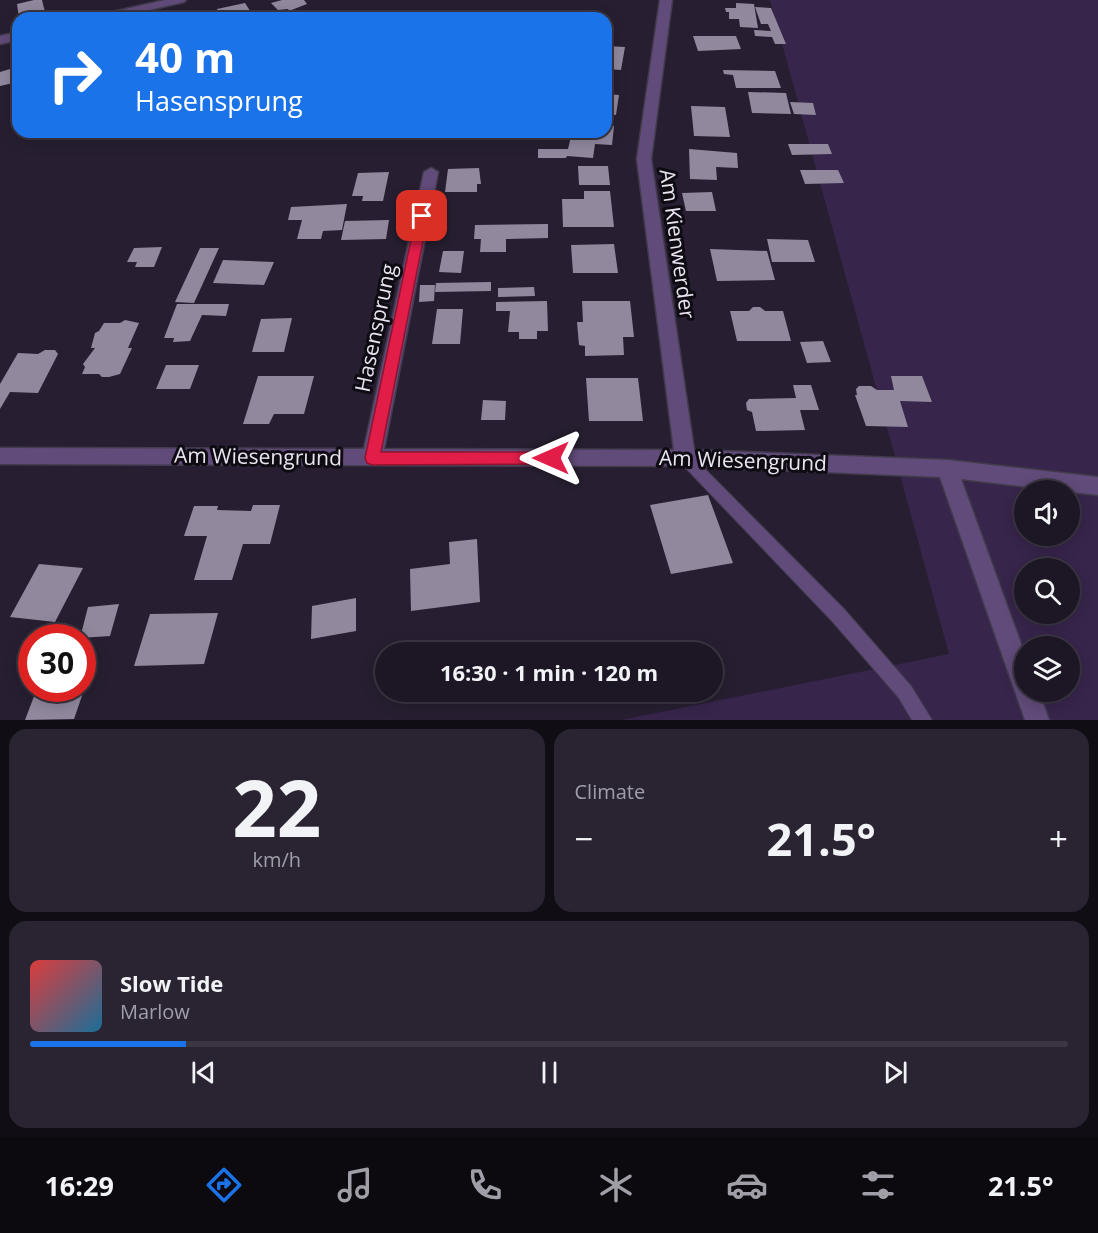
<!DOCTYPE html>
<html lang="en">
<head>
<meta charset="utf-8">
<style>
  body { margin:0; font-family:"Open Sans",sans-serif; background:#2a2432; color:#f1f3f6; height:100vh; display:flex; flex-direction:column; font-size:22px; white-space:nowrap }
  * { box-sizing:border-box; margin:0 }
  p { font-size:20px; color:#a09fa7 }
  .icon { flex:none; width:33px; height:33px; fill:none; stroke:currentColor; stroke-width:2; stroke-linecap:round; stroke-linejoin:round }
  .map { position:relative; height:720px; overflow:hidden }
  .panel { display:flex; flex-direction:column; gap:9px; padding:9px; background:#100d14; flex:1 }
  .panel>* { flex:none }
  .hud { position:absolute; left:12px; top:12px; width:600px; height:126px; border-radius:18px; box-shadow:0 3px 15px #0003,0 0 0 2px #3b3642; background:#1a73e8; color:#fff; overflow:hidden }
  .buttons { position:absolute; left:1014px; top:480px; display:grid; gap:12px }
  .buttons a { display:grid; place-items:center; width:66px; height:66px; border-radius:50%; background:#1d1725; box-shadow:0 3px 15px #0003,0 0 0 2px #3b3642; font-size:30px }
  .speed { position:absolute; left:18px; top:624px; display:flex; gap:12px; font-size:30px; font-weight:700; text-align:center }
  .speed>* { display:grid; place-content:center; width:78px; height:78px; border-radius:50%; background:#1d1725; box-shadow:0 3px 15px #0003,0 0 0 2px #3b3642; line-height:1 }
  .speed .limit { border:9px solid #d22; background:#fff; color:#111 }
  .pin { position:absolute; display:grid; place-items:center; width:51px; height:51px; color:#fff; margin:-26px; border-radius:12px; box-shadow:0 3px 9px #0006 }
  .me { position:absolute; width:66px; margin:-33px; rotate:270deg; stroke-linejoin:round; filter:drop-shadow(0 0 4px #0008) }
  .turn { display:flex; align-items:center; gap:21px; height:126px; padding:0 24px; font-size:27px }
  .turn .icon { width:78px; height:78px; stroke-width:2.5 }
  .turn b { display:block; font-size:42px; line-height:51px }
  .big { font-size:45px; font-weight:700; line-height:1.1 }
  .panel .tile { flex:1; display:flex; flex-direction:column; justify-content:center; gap:9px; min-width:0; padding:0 21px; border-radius:18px; background:#2a2432 }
  .panel .dial { align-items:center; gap:0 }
  .dial b { font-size:78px; line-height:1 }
  .song { display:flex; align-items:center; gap:18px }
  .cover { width:72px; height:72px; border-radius:9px; background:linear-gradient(135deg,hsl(0 70% 55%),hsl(200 70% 35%)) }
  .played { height:6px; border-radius:3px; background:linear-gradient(90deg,#1a73e8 15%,#3b3642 15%) }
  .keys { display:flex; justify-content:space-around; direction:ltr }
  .heat { display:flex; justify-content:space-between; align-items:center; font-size:33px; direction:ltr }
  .panel .tiles { flex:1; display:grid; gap:9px; grid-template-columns:1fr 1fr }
  .tile:last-child { grid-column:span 2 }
  .trip { position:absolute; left:375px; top:642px; width:348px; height:60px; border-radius:30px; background:#1d1725; box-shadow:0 3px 15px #0003,0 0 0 2px #3b3642; font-weight:700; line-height:60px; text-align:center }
  .dock { display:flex; height:96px; justify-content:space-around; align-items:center; background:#0c090f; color:#a09fa7 }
  .dock .icon { width:42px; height:42px }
  .dock .active { color:#1a73e8 }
  .dock b { font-size:27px; color:#f1f3f6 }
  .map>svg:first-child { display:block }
  .green { fill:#37254b; fill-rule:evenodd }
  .building { fill:#91889e }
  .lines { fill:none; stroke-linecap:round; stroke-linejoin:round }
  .lane-casing { stroke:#423b4c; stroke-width:2 }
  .street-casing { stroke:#423b4c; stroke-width:3 }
  .lane { fill:#614b7a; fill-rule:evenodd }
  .street { fill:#614b7a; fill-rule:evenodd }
  .route { fill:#e11d48; stroke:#92132f; stroke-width:1.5 }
  .labels { text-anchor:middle; stroke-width:6; stroke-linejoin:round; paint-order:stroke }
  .street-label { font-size:21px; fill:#e9e4f0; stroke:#0e0b13 }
</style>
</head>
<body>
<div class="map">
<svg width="1098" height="720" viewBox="0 0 1098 720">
  <rect width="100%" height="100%" fill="#271f31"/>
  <path class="green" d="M770,0H1098V720H621L949,654ZM1024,490H1070V536H1024ZM1024,568H1070V614H1024ZM1024,646H1070V692H1024Z"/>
  <path class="building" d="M34,0H42L46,16L19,18L17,4Z
    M282,0H304L307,4L289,11L288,9L278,10L271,3Z
    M245,3L252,14L247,17L222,18L217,12V9Z
    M736,3L754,4L758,28L740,27L739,19H729V12H726L725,8H736Z
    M755,7L771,8L786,44H775L772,37L755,36L754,30L771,31L768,24H761Z
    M693,36H736L741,49L698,51Z
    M606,46L625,47L621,70L606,69Z
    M10,69L13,83L0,86V72Z
    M723,70L775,71L781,88H736L733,75L724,74Z
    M748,92L786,93L791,114L752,113Z
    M606,94L619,95L616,115L606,114Z
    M790,102L813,103L816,115L794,114Z
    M691,106L725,107L730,137L694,136Z
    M606,126H614L612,145L595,144L593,158L567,156L566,158H538V149H568L572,132H606Z
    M513,132H523V140H512Z
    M788,144H828L832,154L792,155Z
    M689,149L737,153L738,168L716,167L717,180L690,179Z
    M578,166H608L610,185H579Z
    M479,168L481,184H477V192H445L448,169Z
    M800,170H838L844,183L805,184Z
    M389,172L383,201H362L363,196H352L358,173Z
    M584,191H610L614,227H563L562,199H584Z
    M712,192L716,211H686L682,193Z
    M347,204L342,230L323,231L321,239H297L302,220H288L291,207Z
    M389,220L386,239L341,240L345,221Z
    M548,224V238L506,239V252H480L481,239H474L475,225Z
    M767,239L808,240L815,262H772Z
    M614,244L618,273H573L571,245Z
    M162,247L154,267H135L137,262H127L134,248Z
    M200,248H219L194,303L175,302Z
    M710,249L767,251L775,280L717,281Z
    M443,251H464L461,273L439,272Z
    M223,260L274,262L264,285L213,283Z
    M491,282V291L435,292L436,283Z
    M420,285H435L434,301L419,302Z
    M534,287L535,296L498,297V288Z
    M547,301L548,331H537V339H519V332H508L510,311H496V302Z
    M582,301H630L634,337H623L624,355L585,356V346L579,345L577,322H583Z
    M177,304H229L226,316L202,315L190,341L173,342L174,338H164Z
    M753,307H760L765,311H783L791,341H737L730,311H749Z
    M437,309H463L460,344H432Z
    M292,318L284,352H252L261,319Z
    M125,320L139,323L128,348H132L120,374L109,377H102L99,374H82L85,367L83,364L95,348H91L95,333L99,331L104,323H120Z
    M823,341L831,362L807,363L800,342Z
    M45,350H55L58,354L38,393L10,392L0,409V384L18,353L38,354Z
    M166,365H199L190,389H156Z
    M258,376H314L304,414H274L269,424H243Z
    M891,376H922L932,402L900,401L908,427L866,426L855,395H857L856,389L859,386H871L877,390H894Z
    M586,378H638L643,421H589Z
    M793,385H811L819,410H800L805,430L756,431L752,412L747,410L746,403L749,399L796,398Z
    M483,400L506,401L505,420H481Z
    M708,495L733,563L671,574L650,505Z
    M253,505H280L270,544H243L232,580H194L207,536H184L194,506H218L217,510L251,511Z
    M477,539L480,602L411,611L410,569L450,564L449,542Z
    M39,564L83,568L55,622L10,617Z
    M356,598V631L311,639L312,606Z
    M119,604L110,636L80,638L88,607Z
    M218,613L204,664L134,666L150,614Z
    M84,690L74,719L25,720L36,691Z"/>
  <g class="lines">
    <defs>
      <path id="lane" d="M685,452L690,454L844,609L911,686L932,720H912L899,698L832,621L680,462L678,458L680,454Z"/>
      <path id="street" d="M165,0H186L184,2L114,18H93L95,16Z
        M660,0H672L651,159L694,450L947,460L1098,477V495L961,479L1024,652V692H1039L1049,720H1025L940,477L685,466L0,464V448L364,449L424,172L431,168L438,172L384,449L674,450L637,159Z
        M18,32V40L0,44V36Z"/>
    </defs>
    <use href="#lane" class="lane-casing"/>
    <use href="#street" class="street-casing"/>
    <use href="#lane" class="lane"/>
    <use href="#street" class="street"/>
  </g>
  <path class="route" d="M422,212L428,216L381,452H551L556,453L559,458L556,462L551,464L372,465L367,463L365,458L416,216Z"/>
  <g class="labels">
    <g class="street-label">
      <text transform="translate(677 244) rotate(82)" y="7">Am Kienwerder</text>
      <text transform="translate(376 328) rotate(-78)" y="7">Hasensprung</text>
      <text transform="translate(258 457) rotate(1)" y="7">Am Wiesengrund</text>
      <text transform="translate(743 461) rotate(2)" y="7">Am Wiesengrund</text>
    </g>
  </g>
</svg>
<div class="buttons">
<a><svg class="icon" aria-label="sound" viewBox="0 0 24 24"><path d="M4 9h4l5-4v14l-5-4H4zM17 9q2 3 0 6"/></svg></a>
<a><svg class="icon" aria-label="search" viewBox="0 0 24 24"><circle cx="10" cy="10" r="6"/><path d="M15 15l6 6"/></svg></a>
<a><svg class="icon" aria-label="layers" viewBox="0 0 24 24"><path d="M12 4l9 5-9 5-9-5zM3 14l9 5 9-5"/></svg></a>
</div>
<div class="speed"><div class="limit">30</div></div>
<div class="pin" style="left:422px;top:216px;background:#d93025"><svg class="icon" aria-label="arrive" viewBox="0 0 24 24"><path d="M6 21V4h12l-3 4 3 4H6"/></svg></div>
<svg class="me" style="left:551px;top:458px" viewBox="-20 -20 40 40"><path d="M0-17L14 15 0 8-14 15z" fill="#e11d48" stroke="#fff" stroke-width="4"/></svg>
<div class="trip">16:30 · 1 min · 120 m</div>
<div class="hud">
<div class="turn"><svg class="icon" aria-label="right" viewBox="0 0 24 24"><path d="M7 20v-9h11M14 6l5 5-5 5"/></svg><div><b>40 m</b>Hasensprung</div></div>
</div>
</div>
<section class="panel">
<div class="tiles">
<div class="tile dial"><b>22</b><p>km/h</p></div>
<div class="tile"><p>Climate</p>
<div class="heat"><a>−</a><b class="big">21.5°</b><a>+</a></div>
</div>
<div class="tile">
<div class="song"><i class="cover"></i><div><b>Slow Tide</b><p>Marlow</p></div></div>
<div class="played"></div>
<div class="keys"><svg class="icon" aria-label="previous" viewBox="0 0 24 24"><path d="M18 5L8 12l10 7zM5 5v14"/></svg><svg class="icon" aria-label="pause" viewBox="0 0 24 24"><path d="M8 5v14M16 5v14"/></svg><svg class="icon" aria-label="next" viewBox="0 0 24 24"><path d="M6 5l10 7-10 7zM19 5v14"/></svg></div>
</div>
</div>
</section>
<nav class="dock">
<b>16:29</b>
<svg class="icon active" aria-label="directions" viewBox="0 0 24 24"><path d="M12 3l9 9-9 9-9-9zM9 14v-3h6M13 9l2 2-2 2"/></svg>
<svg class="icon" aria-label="music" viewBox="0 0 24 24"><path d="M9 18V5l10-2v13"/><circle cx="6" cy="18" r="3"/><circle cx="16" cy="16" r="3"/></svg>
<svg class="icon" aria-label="phone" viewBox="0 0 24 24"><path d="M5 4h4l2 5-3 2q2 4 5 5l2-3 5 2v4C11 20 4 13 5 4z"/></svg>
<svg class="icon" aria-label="climate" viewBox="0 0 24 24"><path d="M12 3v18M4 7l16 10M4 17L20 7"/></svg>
<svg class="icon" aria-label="car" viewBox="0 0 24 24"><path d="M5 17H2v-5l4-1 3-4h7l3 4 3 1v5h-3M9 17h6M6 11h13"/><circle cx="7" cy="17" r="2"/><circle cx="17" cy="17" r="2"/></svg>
<svg class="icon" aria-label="filters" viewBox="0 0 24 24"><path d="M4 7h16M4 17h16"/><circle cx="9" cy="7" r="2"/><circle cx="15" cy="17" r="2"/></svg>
<b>21.5°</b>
</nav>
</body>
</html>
